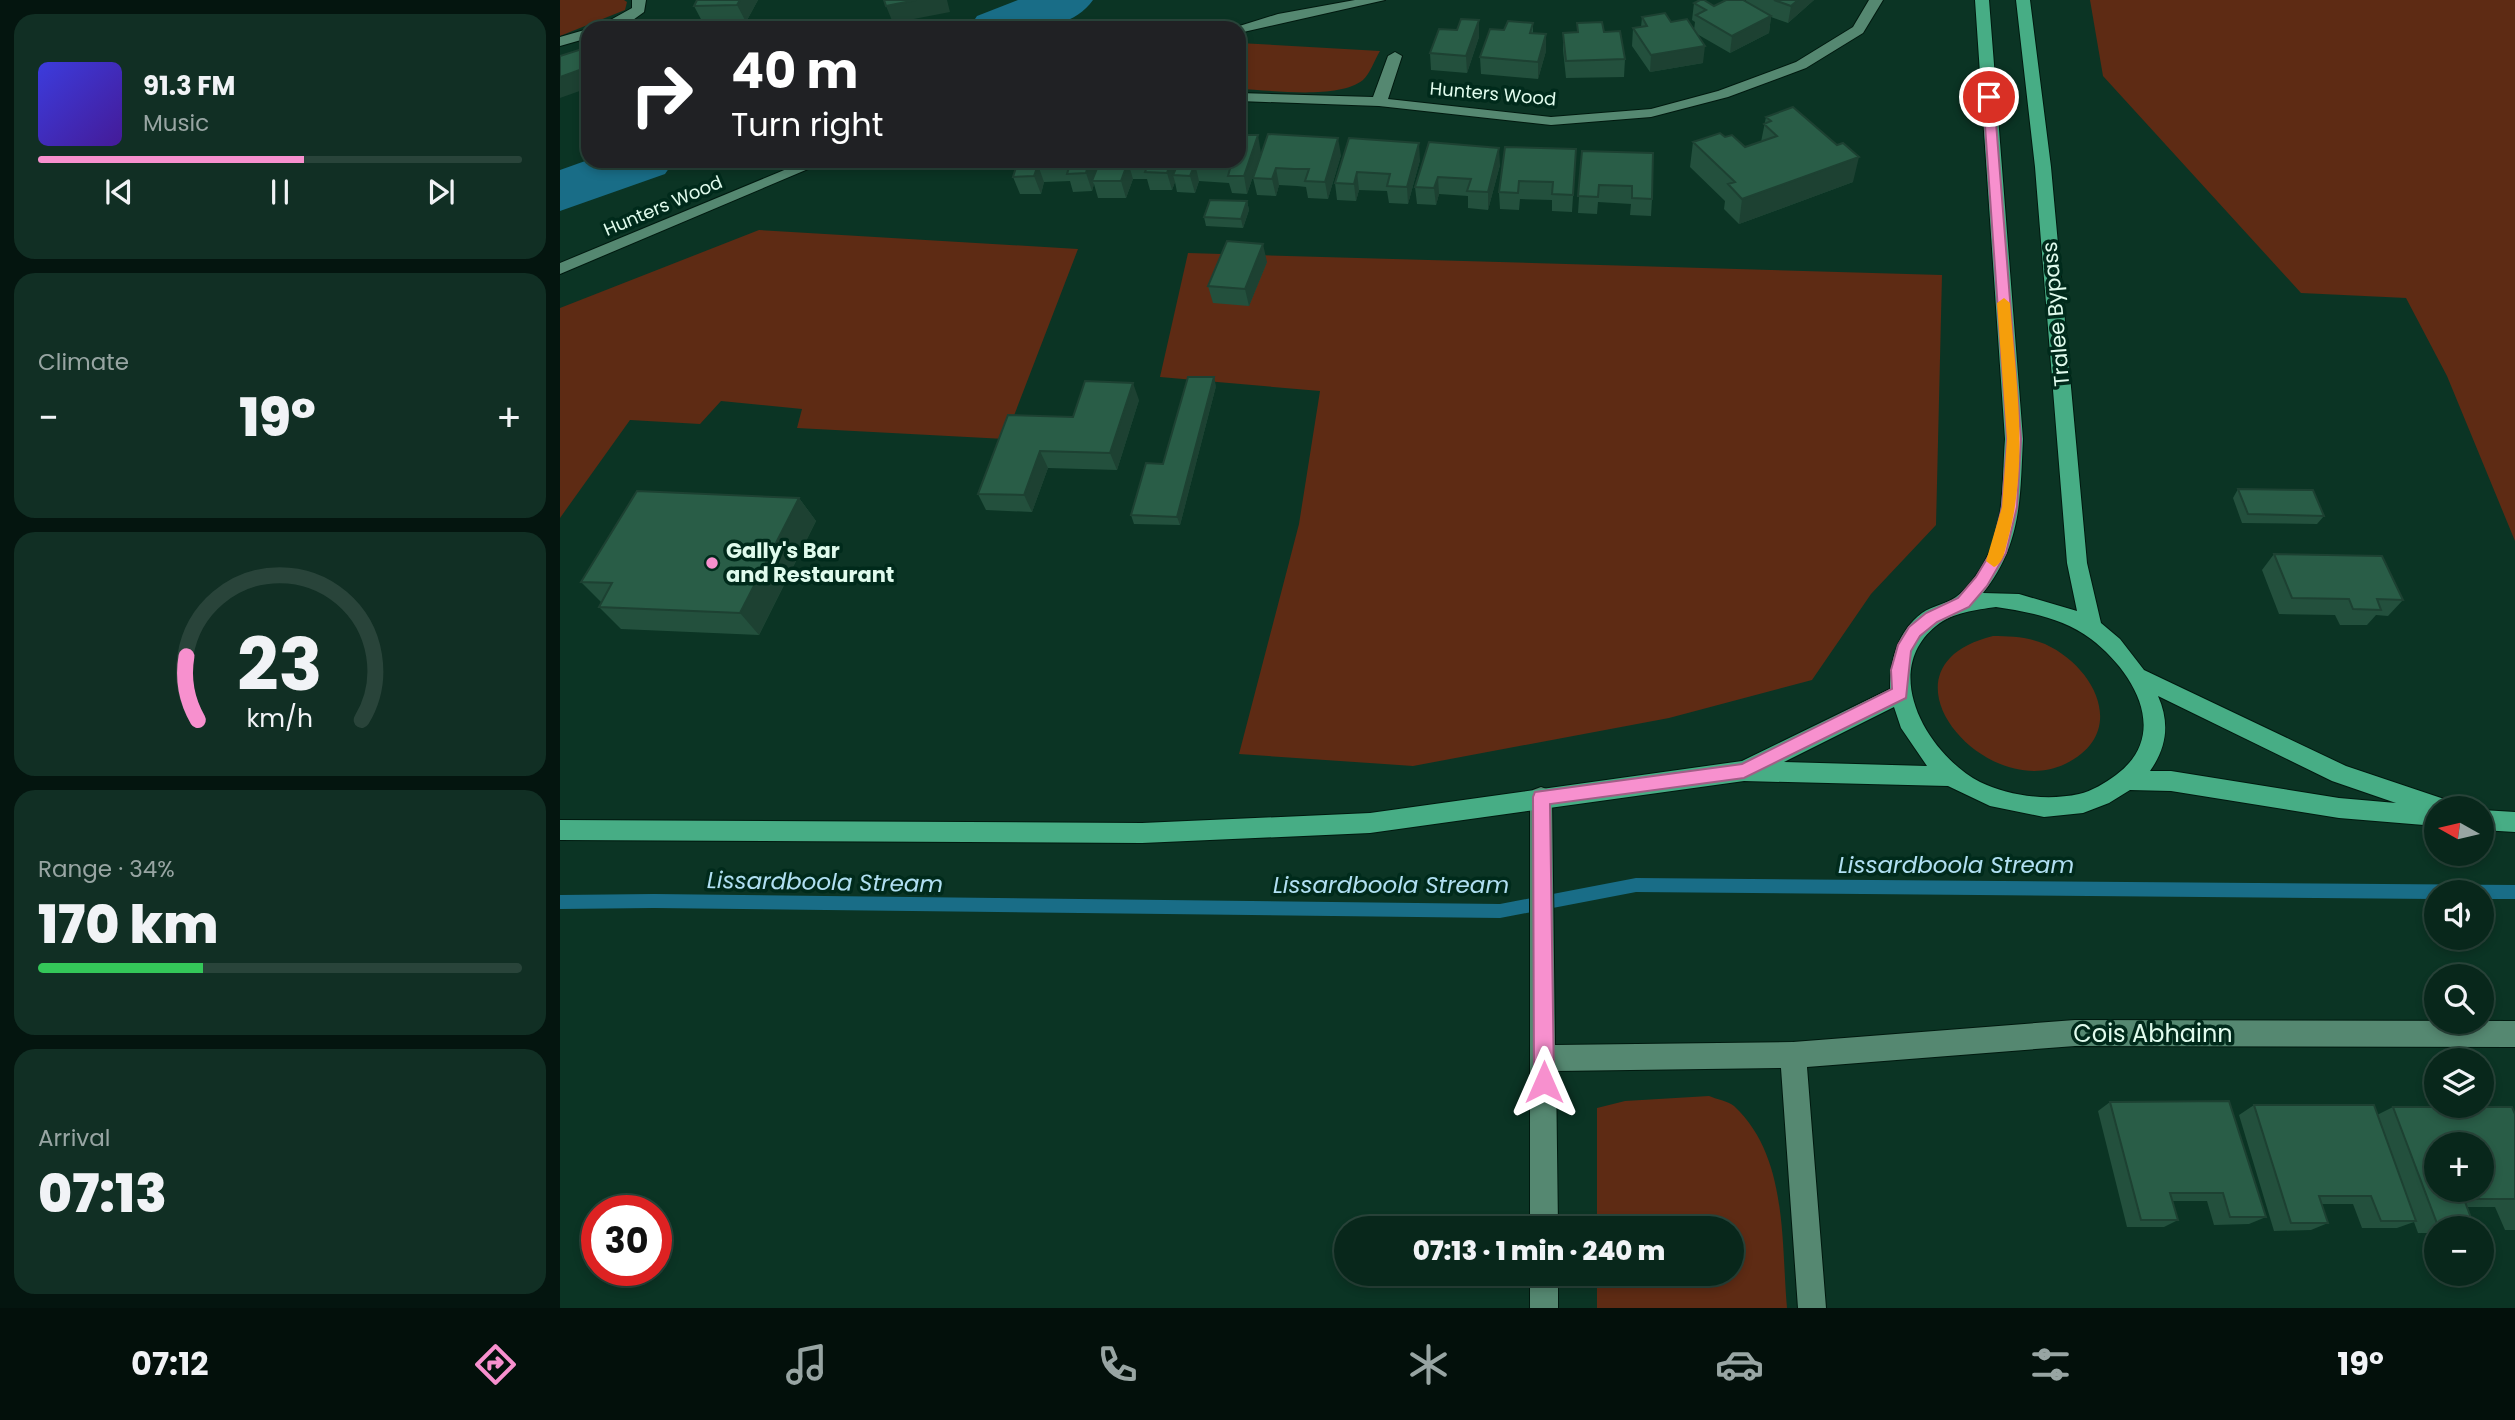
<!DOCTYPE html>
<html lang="en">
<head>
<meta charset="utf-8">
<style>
  body { margin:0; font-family:Poppins,sans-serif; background:#112f24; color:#f1f3f6; height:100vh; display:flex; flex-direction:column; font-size:26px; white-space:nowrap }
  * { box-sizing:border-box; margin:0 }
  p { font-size:23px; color:#98a5a3 }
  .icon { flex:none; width:38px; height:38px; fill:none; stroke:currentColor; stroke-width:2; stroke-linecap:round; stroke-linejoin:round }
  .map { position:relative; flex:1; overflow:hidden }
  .sheet { display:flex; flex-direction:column; gap:14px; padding:14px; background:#04150f; width:560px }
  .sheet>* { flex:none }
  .hud { position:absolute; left:21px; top:21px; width:665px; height:147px; border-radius:21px; box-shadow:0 4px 10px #0003,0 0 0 2px #29443a; background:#202124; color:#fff; overflow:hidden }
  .needle { width:46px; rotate:278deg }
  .fabs { position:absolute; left:1864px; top:796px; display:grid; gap:14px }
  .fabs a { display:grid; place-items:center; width:70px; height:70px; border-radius:50%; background:#08271b; box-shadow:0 4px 10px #0003,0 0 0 2px #29443a; font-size:35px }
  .speed { position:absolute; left:21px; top:1195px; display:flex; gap:14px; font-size:35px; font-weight:700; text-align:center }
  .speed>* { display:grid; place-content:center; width:91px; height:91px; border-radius:50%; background:#08271b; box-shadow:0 4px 10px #0003,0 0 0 2px #29443a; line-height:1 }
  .speed .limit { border:10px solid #d22; background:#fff; color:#111 }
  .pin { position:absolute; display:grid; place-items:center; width:60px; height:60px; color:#fff; margin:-30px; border:4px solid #fff; border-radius:50%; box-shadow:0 2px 7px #0007 }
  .me { position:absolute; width:77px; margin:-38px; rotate:0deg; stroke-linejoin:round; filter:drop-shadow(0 0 5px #0008) }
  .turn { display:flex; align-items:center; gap:24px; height:147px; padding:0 35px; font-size:32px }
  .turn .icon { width:91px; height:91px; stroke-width:2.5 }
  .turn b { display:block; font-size:49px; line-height:60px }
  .big { font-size:52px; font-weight:800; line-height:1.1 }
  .sheet .widget { flex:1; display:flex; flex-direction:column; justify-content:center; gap:10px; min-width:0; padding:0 24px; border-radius:21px; background:#112f24 }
  .sheet .dial { align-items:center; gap:0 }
  .dial svg { height:182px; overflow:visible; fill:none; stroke:#29443a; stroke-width:7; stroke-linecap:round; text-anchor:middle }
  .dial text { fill:#f1f3f6; stroke:none }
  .song { display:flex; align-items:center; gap:21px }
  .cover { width:84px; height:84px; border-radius:10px; background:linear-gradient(135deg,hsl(240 70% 55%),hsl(260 70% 35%)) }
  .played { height:7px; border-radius:4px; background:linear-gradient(90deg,#f790ce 55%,#29443a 55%) }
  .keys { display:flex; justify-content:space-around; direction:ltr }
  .heat { display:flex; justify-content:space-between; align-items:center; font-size:38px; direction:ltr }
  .charge { height:10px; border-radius:5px; background:linear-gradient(90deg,#34c759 34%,#29443a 0) }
  .trip { position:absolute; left:774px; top:1216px; width:410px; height:70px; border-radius:35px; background:#08271b; box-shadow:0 4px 10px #0003,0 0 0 2px #29443a; font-weight:800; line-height:70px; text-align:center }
  .tabs { display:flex; height:112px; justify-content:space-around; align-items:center; background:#03100b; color:#98a5a3 }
  .tabs .icon { width:49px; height:49px }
  .tabs .selected { color:#f790ce }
  .tabs b { font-size:32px; color:#f1f3f6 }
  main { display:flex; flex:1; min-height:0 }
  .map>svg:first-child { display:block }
  .green { fill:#5e2b14 }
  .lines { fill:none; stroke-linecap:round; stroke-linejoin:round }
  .stream { fill:#196d87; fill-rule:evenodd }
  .river { fill:#196d87; fill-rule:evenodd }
  .lane-casing { stroke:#00190f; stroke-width:2 }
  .street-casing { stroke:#00190f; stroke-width:2 }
  .primary-casing { stroke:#00190f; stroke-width:2 }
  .lane { fill:#558871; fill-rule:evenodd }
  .street { fill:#558871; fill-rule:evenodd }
  .primary { fill:#47ad85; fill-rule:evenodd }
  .wall { fill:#23503d }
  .shaded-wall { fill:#1d4132 }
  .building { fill:#295d47; stroke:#1d4132; stroke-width:2; fill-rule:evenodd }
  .route { fill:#f790ce; stroke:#a15e86; stroke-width:2 }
  .slow { fill:#f59e0b }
  .poi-dot { fill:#f790ce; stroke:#002a1b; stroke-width:2.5 }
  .labels { text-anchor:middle; stroke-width:7; stroke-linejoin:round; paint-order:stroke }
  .far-street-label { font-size:18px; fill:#e0fbed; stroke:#002a1b }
  .street-label { font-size:21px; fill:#e0fbed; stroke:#002a1b }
  .poi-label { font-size:21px; font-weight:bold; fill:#e0fbed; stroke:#002a1b; text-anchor:start }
  .water-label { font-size:23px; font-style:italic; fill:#b1e0f3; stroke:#002a1b }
  .near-street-label { font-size:24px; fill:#e0fbed; stroke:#002a1b }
</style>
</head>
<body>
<main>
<section class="sheet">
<div class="widget">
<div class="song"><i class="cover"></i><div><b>91.3 FM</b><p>Music</p></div></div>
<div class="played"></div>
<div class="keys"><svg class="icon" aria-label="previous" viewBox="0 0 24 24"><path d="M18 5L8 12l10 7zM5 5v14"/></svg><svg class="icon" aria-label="pause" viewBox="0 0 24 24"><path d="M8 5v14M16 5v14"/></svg><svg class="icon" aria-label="next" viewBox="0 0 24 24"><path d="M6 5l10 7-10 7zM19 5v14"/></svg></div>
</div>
<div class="widget"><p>Climate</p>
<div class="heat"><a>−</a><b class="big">19°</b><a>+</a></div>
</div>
<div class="widget dial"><svg viewBox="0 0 100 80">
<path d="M14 69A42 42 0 1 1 86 69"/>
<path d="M14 69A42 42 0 0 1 9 41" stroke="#f790ce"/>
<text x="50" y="56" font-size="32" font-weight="700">23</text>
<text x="50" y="72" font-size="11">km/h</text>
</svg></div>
<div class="widget"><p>Range · 34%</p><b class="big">170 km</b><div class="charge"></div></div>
<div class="widget"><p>Arrival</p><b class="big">07:13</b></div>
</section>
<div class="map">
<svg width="1955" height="1308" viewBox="0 0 1955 1308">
  <rect width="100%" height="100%" fill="#0b3424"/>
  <path class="green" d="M0,0H64L67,2L65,10L0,36Z
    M1530,0H1955V541L1887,376L1846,298L1741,293L1543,76Z
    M679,43L820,51C815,59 810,74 803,80C778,100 711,90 679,89Z
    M199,230L518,249L445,439L237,428L242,409L161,401L140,424L70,420L0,518V308Z
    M628,253L1382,275L1376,525L1311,594L1252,680L1109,718L853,766L679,754L739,524L760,391L600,377Z
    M1433,636C1451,636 1469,637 1485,644C1537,668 1568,734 1505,764C1425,803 1307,667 1433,636Z
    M1149,1096C1156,1099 1168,1101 1174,1106C1228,1156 1221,1241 1227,1308H1037V1274H1171V1228H1037V1108L1065,1101Z"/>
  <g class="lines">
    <path class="stream" d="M1076,878L1955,885V899H1922V892H1876V899L1076,892L940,918L94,908L0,909V895L94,894L940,904Z"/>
    <path class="river" d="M458,0H533C507,37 449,28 409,28L417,16Z
      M28,160V161H114L105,174L0,211V170Z"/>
    <defs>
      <path id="lane" d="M795,0H825L679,33V28H673L718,14Z"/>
      <path id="street" d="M72,0H86L84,12L66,25L36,28L72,8Z
        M1309,0H1323L1303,33L1246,68L1168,97L1091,117L991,125L819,106L679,101V93L813,97L828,56L835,52L842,56L828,99L991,117L1091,109L1158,91L1236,62L1293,27Z
        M28,29V38L0,46V37Z
        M246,161H267L0,274V263Z
        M981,787L989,790L992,797L995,1045L1233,1042L1515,1020L1955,1021V1047L1515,1046L1247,1067L1266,1308H1238L1221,1068L996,1071L998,1228H970V797L973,790Z
        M970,1274H998V1308H970Z"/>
      <path id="primary" d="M1415,0H1429L1463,439C1460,498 1462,544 1423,593L1459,594L1517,611L1507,563L1475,167L1456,0H1470L1491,167L1527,563L1541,623L1560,639L1584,670L1786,766L1890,801L1893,808H1876V826L1779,818L1611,791L1570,790L1549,803L1523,813L1484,817L1430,806L1388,786L1184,781L810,833L582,843L0,840V820L582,823L810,813L1182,761L1330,689C1330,660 1338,631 1362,613C1372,606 1386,604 1396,597C1408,589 1422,568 1428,555C1445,520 1442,476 1445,439ZM1436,607C1469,612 1503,618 1531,639C1574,672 1611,734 1556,775C1545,783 1532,791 1519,794C1487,801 1449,796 1420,782C1368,755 1319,672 1376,626C1393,612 1416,610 1436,607ZM1598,696L1772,781L1836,803L1779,798L1611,771H1590C1607,747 1610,723 1598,696ZM1334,707L1341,728L1367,766L1224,762Z
        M1922,810L1955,812V832L1922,830Z"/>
    </defs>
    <use href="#lane" class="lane-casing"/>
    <use href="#street" class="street-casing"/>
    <use href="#primary" class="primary-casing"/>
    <use href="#lane" class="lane"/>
    <use href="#street" class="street"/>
    <use href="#primary" class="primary"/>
  </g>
  <path class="wall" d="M198,0L186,22L143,23L134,6Z
    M1186,0H1254L1228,23L1211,17L1209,33L1170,53L1137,34L1143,63L1090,72L1072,46L1073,28L1081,27L1082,17L1111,22L1134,30L1135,22L1132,20L1134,3L1154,6L1186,2Z
    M973,23V33L986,51L978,79L921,74L920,57L944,30Z
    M1017,23L1044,32L1065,59L1064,77L1006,78L1003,50V33L1017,32Z
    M919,37L907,73L871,70L870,53Z
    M1206,117L1293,182L1179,224L1164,209L1165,201L1130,167L1133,142L1165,137L1185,147L1201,142Z
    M708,134L781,155L768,199L748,198L746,187L737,186L719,185L716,196L697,195L693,178Z
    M789,138L860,160L848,204L829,203L827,191L799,190L796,201L777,200L775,183Z
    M869,142L940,165L928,210L908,208V196L879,194L876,205L857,204L855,187Z
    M1016,149L1012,212L992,211V200L960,199L959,210L940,209L939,192Z
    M1022,151L1092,199L1091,216L1070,215L1071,204L1038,202L1037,214L1018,213Z
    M701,153L687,194L672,193L669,183L639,181L635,193L617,192L615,182L612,190H590L587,179H573L566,198H538L534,184L532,191L513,192L510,181L484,182L481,194H460L453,177L458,161H539L537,167L540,161Z
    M687,201L689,210L683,228L646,226L644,217Z
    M707,262L689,306L653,303L648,286Z
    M656,386L620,525L574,524L571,515L603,464Z
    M579,400L557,470L488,468L472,512L426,510L418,494L513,417Z
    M1678,489L1764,516L1757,524L1682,523L1673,498Z
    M239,498L256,521L199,635L61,629L39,607L41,602L21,582Z
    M1714,554L1843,600L1828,616L1816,615L1807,625H1780L1775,615L1719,614L1702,570Z
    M1550,1102L1706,1217L1689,1224L1654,1225L1647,1201H1612L1618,1220L1604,1227H1567L1538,1111Z
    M1694,1105L1817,1115L1833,1107L1955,1114V1230H1945L1935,1207H1907L1914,1226L1906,1228H1876V1233H1858L1854,1222L1837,1228H1802L1793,1204H1762L1768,1223L1751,1230L1714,1231L1679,1115Z"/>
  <path class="shaded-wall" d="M180,0H198L186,22L177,5Z
    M356,0H387L390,12L333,23L326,6Z
    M1238,0H1254L1228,23L1231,6Z
    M1211,16L1209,33L1170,53L1172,36Z
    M919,20V37L907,73L906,56Z
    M986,34V51L978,79V62Z
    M1145,46L1143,63L1090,72L1091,55Z
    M28,67V88L0,98V77Z
    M698,135L701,153L687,194L684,176Z
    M778,138L781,155L768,199L765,182Z
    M859,143L860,160L848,204L847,187Z
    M939,148L940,165L928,210V192Z
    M1299,157L1293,182L1179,224L1182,199Z
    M529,161H539L534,181H532L534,184L532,191L526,173Z
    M611,161H621L613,175L615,182L612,190L607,173Z
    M568,162L573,179L566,198L561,181Z
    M635,164L639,181L635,193L630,176Z
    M478,165L484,182L481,194L474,176Z
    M716,168L719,185L716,196L712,179Z
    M797,172L799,190L796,201L794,184Z
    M878,177L879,194L876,205L874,188Z
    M687,201L689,210L683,228L681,219Z
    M703,244L707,262L689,306L685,289Z
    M654,377L656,386L620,525L617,517Z
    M573,383L579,400L557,470L550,453Z
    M480,451L488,468L472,512L464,495Z
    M239,498L256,521L199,635L180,613Z"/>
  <path class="building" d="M137,0H180L177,5L134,6Z
    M324,0H356L326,6Z
    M1140,0H1144L1154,6L1166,0H1183L1211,16L1172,36L1136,15L1146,10L1134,3Z
    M1214,0H1238L1231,6Z
    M1105,13L1111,22L1127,19L1145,46L1091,55L1073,28L1087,26L1082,17Z
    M901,19L919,20L906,56L870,53L879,29L897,30Z
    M948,21L973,23L970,33L986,34L978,62L920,57L930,29L944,30Z
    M1042,22L1044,32L1060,31L1065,59L1006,61L1003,33L1018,32L1017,23Z
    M28,47V67L0,77V56Z
    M1233,107L1277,145L1283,143L1299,157L1182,199L1168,184L1175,182L1133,142L1160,133L1165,137L1172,135L1185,147L1217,136L1204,124L1211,121L1206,117Z
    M708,134L778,138L765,182L745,181L749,169H734L716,168L712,179L693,178Z
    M679,135H698L684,176H668L671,165L635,164L630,176L613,175L619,161H679Z
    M789,138L859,143L847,187L827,186L830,174L797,172L794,184L775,183Z
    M869,142L939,148L928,192L907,191L911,179L878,177L874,188L855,187Z
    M945,147L1016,149L1013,195L992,194L993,182L959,181L958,193L939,192Z
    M1022,151L1093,153L1092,199L1072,198V186L1039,185L1038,197L1018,196Z
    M458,161H529L526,173L507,174L510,164L478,165L474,176L453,177Z
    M540,161H611L607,173L585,172L589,162H568L561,181H532Z
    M650,200L687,201L681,219L644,217Z
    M667,241L703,244L685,289L648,286Z
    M628,377H654L617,517L571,515L586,463L603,464Z
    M525,381L573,383L550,453L480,451L464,495L418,494L448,415L513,417Z
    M1678,489L1753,490L1764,516L1688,514Z
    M77,491L239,498L180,613L39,607L52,583L21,582Z
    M1714,554L1822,556L1843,600L1817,599L1821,610L1793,609L1789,599L1732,598Z
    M1669,1101L1706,1217H1670L1663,1193H1610L1618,1220H1581L1550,1102Z
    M1694,1105H1814L1856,1221H1821L1811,1196H1759L1768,1223H1731Z
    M1833,1107H1952L1955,1114V1199H1904L1914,1226H1878ZM1876,1144H1922V1190H1876Z"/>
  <path class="route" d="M1429,94L1434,97L1461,439L1457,507L1446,553L1427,586L1409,607L1377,622L1360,636L1351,651L1346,698L1184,778L990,804L994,1082L991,1089L984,1092L977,1089L974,1082L973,797L975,792L1182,764L1332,689L1331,670L1338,645L1349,627L1366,613L1398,598L1416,577L1431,552L1442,507L1447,439L1423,97Z"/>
  <path class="slow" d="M1444,298L1450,303C1456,382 1469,462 1448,539C1445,549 1444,563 1434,567L1426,561L1442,507L1447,439L1437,303Z"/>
  <circle class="poi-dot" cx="152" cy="563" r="7"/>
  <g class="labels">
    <g class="far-street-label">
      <text transform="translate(933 94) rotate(5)" y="6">Hunters Wood</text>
      <text transform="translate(103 206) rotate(-23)" y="6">Hunters Wood</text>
    </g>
    <g class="street-label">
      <text transform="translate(1496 314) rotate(-95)" y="7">Tralee Bypass</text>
    </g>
    <g class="poi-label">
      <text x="166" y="558">Gally's Bar<tspan x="166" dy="24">and Restaurant</tspan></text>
    </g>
    <g class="water-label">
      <text x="1396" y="873">Lissardboola Stream</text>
      <text transform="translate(265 882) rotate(1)" y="8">Lissardboola Stream</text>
      <text x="831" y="893">Lissardboola Stream</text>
    </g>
    <g class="near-street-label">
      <text x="1593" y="1042">Cois Abhainn</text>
    </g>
  </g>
</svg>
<div class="fabs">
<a><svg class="needle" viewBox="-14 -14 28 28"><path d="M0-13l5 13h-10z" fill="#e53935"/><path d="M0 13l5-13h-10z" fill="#98a5a3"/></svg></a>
<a><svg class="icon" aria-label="sound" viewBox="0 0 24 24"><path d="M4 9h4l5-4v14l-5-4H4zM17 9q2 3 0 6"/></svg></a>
<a><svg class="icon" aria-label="search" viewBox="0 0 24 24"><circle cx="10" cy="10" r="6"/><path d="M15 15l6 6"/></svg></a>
<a><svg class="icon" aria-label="layers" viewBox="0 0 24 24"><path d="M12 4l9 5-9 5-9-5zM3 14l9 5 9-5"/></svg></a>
<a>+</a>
<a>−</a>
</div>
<div class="speed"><div class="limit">30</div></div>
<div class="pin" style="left:1429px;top:97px;background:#d93025"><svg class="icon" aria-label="arrive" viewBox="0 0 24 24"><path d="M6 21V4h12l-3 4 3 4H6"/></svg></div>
<svg class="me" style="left:984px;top:1082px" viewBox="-20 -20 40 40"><path d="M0-17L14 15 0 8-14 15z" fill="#f790ce" stroke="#fff" stroke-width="4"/></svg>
<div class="trip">07:13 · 1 min · 240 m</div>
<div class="hud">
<div class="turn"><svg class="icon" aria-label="right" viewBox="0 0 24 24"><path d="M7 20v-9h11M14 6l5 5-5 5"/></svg><div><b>40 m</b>Turn right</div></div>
</div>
</div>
</main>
<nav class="tabs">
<b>07:12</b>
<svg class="icon selected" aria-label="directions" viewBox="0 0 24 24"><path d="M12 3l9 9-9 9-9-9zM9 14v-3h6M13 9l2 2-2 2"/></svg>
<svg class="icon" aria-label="music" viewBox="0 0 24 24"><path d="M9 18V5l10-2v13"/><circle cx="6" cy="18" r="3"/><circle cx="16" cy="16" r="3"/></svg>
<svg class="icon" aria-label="phone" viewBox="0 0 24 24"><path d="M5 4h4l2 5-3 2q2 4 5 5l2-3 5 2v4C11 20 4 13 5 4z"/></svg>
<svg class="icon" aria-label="climate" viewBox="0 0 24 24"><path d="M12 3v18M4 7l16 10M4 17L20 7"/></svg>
<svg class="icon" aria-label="car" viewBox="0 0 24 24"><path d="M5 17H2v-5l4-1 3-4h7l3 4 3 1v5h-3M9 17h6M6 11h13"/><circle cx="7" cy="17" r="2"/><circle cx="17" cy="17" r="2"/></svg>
<svg class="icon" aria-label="filters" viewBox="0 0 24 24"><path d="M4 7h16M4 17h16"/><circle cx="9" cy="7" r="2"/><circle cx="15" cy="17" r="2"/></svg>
<b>19°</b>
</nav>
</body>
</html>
